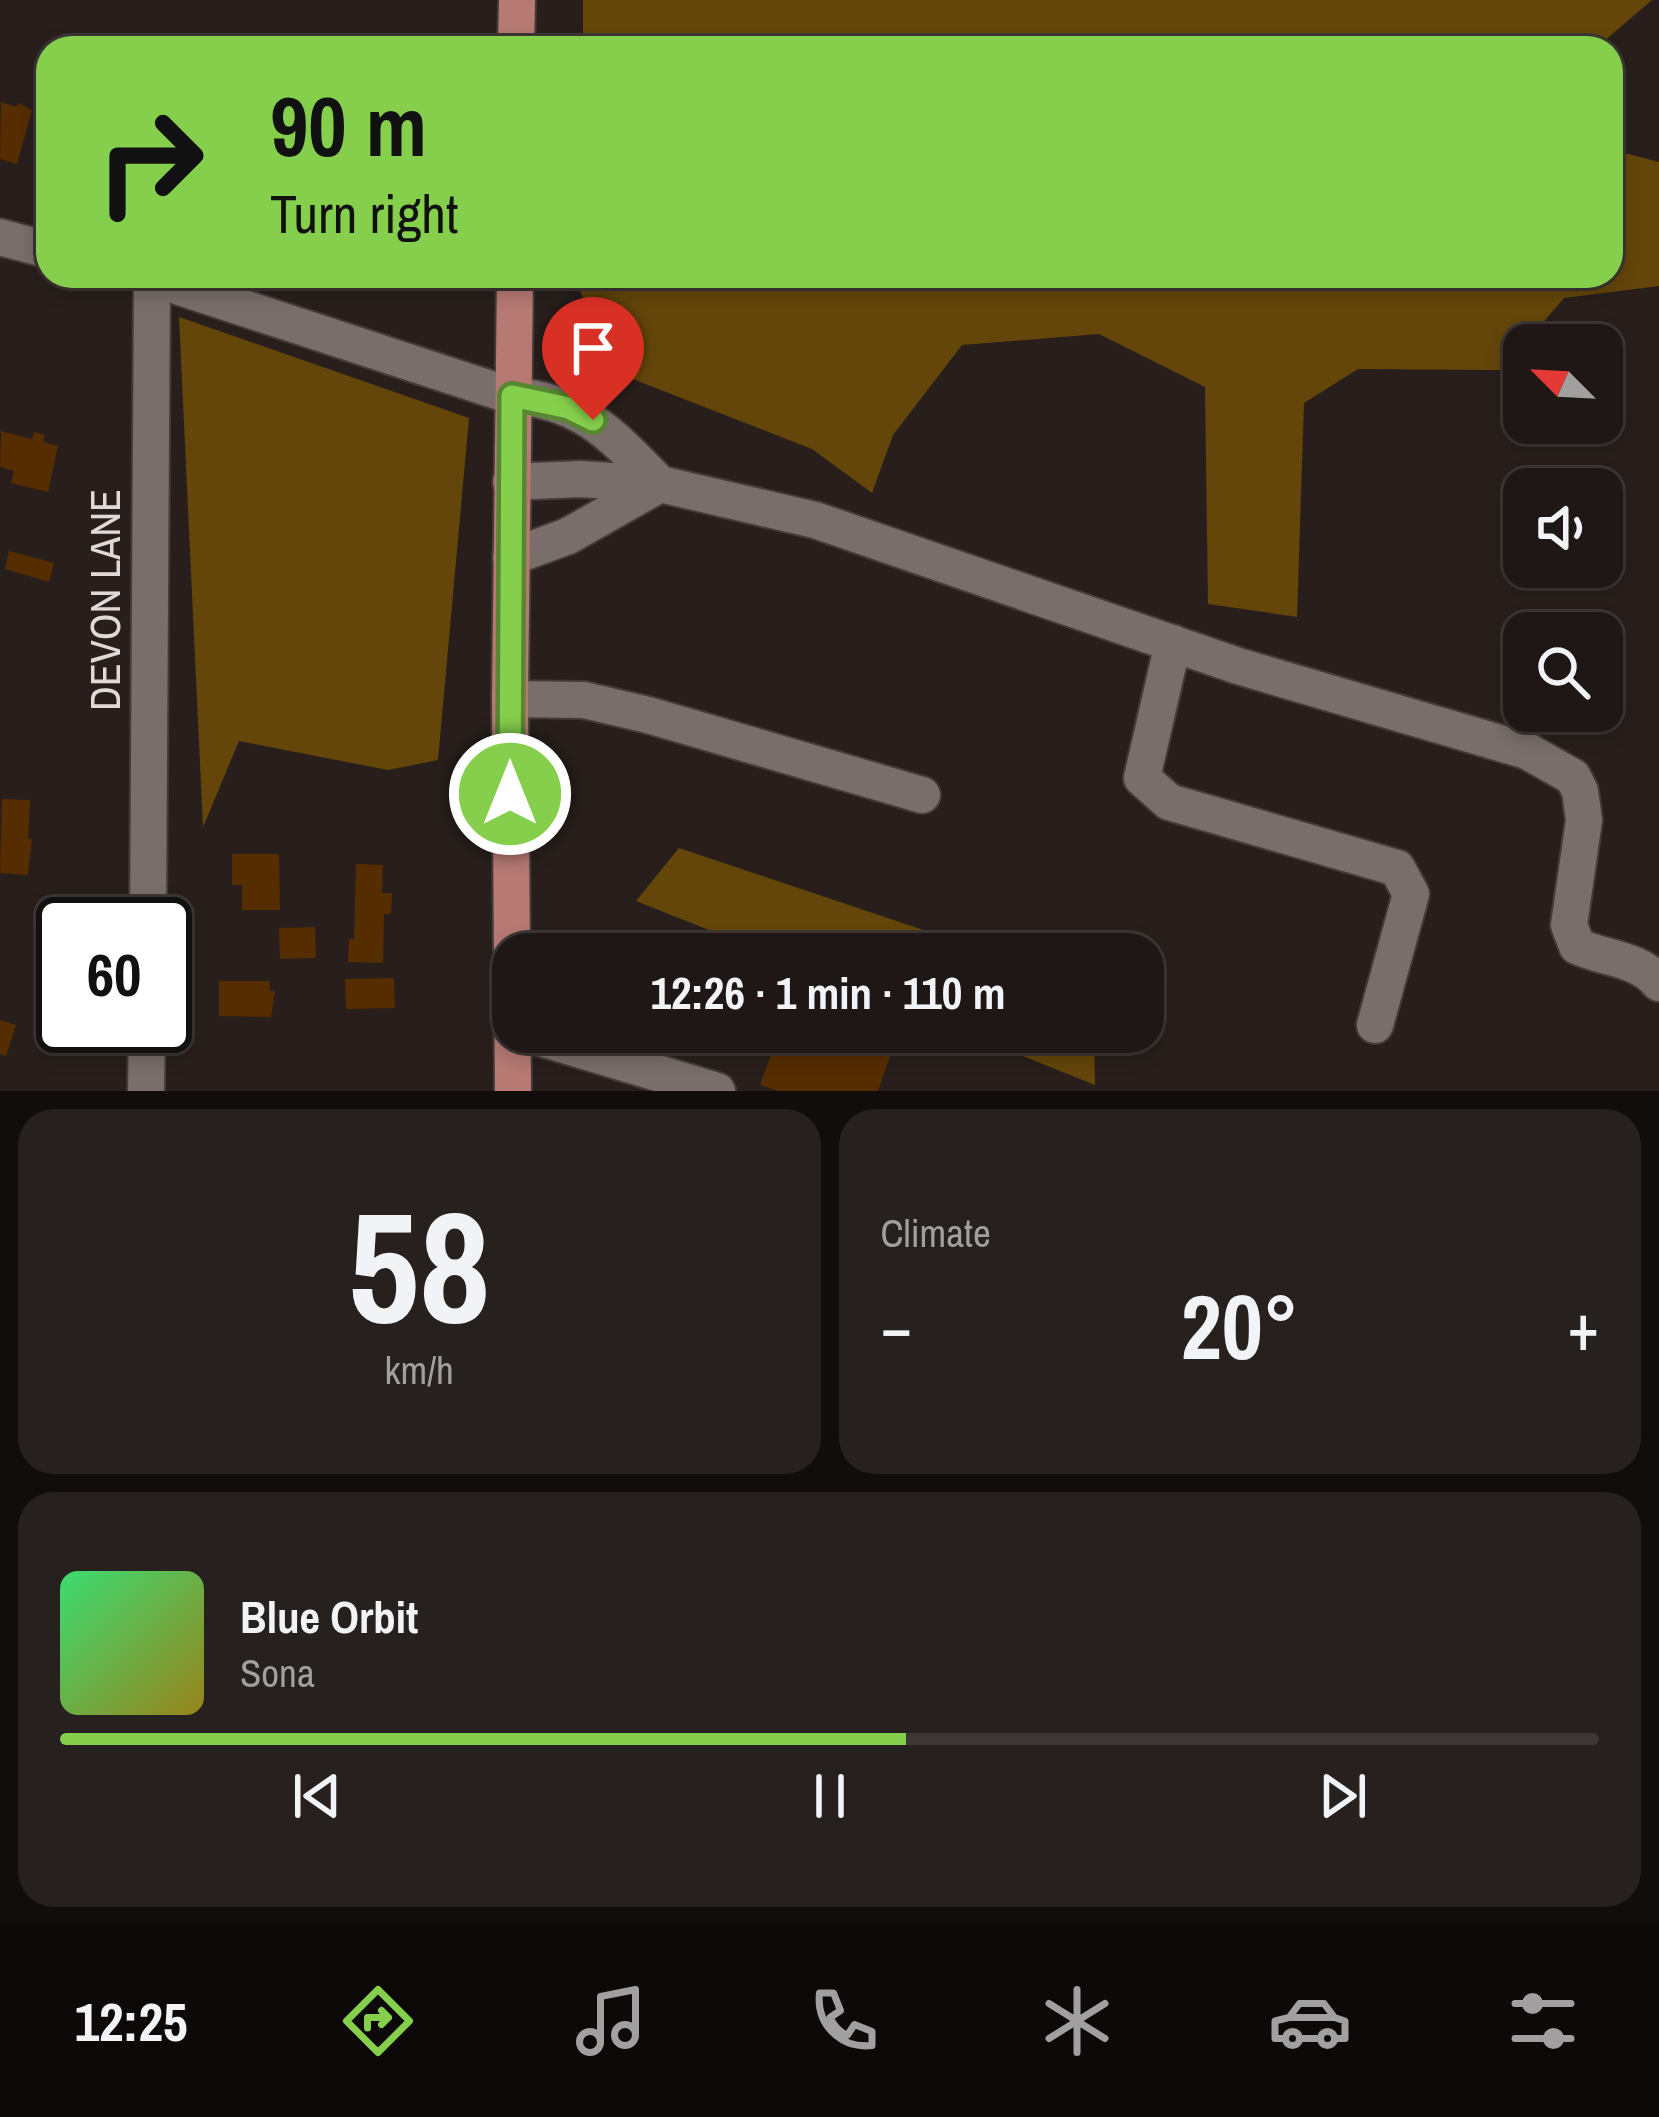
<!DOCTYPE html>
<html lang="en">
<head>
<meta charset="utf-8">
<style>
  body { margin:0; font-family:"Archivo Narrow",sans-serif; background:#26201e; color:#f1f3f6; height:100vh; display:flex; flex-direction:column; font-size:45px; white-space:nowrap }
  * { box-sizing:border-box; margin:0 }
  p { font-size:39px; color:#a19fa0 }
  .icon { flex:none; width:66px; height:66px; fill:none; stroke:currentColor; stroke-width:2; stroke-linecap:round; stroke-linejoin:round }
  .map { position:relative; height:1091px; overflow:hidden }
  .details { display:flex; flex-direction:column; gap:18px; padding:18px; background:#100d0c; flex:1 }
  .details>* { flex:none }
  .top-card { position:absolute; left:36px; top:36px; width:1587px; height:252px; border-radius:36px; box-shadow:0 6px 18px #0003,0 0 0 3px #3c3634; background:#86cf4c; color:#111; overflow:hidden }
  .needle { width:78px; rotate:294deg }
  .tools { position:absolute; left:1503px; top:324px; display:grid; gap:24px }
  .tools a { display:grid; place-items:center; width:120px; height:120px; border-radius:24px; background:#1e1715; box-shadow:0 6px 18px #0003,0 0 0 3px #3c3634; font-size:60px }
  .speed { position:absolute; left:36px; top:897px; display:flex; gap:24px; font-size:60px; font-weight:700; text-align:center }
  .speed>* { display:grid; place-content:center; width:156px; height:156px; border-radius:50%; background:#1e1715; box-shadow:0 6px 18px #0003,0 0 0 3px #3c3634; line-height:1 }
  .speed .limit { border:6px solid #111; border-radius:18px; background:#fff; color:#111 }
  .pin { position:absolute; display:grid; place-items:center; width:102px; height:102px; color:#fff; margin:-123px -51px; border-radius:50% 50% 50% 0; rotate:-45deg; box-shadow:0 0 12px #0007 }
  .pin .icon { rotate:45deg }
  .me { position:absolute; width:132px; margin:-66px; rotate:0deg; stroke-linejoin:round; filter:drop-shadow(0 0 9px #0008) }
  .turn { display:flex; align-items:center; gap:42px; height:252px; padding:0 36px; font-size:54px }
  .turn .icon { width:156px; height:156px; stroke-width:2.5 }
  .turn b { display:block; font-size:84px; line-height:102px }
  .big { font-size:90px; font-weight:800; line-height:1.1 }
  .details .tile { flex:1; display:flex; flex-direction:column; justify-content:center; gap:18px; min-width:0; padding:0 42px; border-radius:36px; background:#26201e }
  .details .dial { align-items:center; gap:0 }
  .dial b { font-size:156px; line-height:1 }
  .song { display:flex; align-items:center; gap:36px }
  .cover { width:144px; height:144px; border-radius:18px; background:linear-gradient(135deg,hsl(140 70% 55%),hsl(50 70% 35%)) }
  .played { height:12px; border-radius:6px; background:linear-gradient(90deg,#86cf4c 55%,#3c3634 55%) }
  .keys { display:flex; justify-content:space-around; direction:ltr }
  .heat { display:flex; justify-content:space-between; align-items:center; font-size:66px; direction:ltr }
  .details .tiles { flex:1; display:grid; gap:18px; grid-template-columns:1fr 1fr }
  .tile:last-child { grid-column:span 2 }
  .trip { position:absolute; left:492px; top:933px; width:672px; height:120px; border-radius:36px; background:#1e1715; box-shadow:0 6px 18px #0003,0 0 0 3px #3c3634; font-weight:800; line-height:120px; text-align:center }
  .dock { display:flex; height:192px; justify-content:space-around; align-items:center; background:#0c0908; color:#a19fa0 }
  .dock .icon { width:84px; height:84px }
  .dock .selected { color:#86cf4c }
  .dock b { font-size:54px; color:#f1f3f6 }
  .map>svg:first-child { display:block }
  .forest { fill:#64460a }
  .building { fill:#562d00 }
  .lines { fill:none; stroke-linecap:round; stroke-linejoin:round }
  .minor-casing { stroke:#433b38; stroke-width:40 }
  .major-casing { stroke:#433b38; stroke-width:40 }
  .minor { stroke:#796e69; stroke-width:36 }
  .major { stroke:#b67974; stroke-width:36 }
  .route-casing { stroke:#578731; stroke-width:30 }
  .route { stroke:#86cf4c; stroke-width:21 }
  .labels { text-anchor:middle; stroke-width:12; stroke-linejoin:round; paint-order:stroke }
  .street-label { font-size:42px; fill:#e0d9d7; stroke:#281f1c }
</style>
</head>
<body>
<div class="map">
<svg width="1659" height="1091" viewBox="0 0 1659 1091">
  <rect width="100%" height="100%" fill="#281f1c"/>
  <path class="forest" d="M583,0H1652L1596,48H583Z
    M1611,110L1625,153L1659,162V286L1564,298L1502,370L1358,369L1304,403L1297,617L1208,604L1205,387L1099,334L962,345L893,435L872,493L812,449L607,369L579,287V276H1611Z
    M179,317L469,418L438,760L388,770L239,741L203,827Z
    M679,848L995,954H769L636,901Z
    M963,1032H1094L1095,1085Z"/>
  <path class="building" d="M1,102L16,107L19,103L32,110L17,164L0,159Z
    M1,431L32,439L34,432L45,435L43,442L58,446L48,492L11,483L14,471L0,467Z
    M9,551L54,563L49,582L5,569Z
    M2,799L30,800L28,839H32L28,875L0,873Z
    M232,854H279L280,910H242V885H232Z
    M356,864L383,865L382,893H392L391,914H384L383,963L348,962L349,939H354Z
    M315,927L316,958L280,959L279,928Z
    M394,978L395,1008L346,1009L345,979Z
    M219,981H270V991H275L271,1017L219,1016Z
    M0,1020L16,1025L6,1056L0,1054Z
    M779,1032H866L895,1042L878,1091H778L760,1085Z"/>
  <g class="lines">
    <defs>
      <path id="minor" d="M0,237L48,250
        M146,276L512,396C582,400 614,437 660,484L568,536L511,557
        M511,482L580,479L660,484L815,520L1238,666L1527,751L1573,777L1580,791L1584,820L1569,925L1577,946C1604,959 1639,958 1659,983
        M1173,643L1142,778L1169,802L1397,868L1411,894L1375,1025
        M510,699L584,700L648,715L922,795
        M148,924L152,277
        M521,1032L717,1091
        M146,1091L147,1026"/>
      <path id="major" d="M516,48L517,0
        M513,1091L510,699L515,276"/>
    </defs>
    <use href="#minor" class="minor-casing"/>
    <use href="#major" class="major-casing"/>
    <use href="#minor" class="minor"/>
    <use href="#major" class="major"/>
  </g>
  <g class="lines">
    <defs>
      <path id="route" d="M510,794L512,396L569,408L593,420"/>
    </defs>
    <use href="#route" class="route-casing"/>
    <use href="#route" class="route"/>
  </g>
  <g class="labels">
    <g class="street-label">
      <text transform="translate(105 600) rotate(-90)" y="15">DEVON LANE</text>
    </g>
  </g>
</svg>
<div class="tools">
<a><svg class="needle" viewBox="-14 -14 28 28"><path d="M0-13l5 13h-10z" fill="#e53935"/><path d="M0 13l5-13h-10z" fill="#a19fa0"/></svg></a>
<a><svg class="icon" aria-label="sound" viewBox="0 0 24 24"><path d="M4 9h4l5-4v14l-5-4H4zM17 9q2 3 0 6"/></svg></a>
<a><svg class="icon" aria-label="search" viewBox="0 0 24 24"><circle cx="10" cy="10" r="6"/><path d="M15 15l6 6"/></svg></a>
</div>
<div class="speed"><div class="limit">60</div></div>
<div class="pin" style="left:593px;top:420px;background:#d93025"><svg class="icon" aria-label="arrive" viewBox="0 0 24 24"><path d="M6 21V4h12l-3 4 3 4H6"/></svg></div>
<svg class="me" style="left:510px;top:794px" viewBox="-20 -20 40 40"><circle r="17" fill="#86cf4c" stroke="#fff" stroke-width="3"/><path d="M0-11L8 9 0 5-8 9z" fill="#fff"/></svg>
<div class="trip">12:26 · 1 min · 110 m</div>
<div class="top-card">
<div class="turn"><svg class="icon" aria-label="right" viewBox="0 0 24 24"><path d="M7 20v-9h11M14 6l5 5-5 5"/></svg><div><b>90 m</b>Turn right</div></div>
</div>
</div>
<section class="details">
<div class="tiles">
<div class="tile dial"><b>58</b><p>km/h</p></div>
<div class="tile"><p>Climate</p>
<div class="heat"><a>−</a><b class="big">20°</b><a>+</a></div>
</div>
<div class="tile">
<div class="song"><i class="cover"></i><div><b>Blue Orbit</b><p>Sona</p></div></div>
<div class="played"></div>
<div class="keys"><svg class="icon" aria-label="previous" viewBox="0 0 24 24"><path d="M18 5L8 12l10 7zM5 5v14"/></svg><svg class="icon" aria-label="pause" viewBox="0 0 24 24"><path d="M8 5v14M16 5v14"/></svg><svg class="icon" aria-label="next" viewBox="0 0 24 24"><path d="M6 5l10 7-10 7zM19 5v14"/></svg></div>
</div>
</div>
</section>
<nav class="dock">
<b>12:25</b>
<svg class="icon selected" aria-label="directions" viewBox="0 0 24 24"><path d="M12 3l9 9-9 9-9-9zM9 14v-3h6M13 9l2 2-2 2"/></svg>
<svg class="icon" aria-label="music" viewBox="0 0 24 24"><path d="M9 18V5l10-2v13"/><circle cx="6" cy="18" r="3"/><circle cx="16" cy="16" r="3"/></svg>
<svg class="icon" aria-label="phone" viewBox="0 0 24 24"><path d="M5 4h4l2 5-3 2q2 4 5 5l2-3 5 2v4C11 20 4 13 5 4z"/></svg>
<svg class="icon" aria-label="climate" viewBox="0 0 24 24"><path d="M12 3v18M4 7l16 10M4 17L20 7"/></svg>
<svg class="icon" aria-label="car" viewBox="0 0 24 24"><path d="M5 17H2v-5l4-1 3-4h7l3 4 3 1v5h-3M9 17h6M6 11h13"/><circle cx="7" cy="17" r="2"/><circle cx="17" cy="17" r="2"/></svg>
<svg class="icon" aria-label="filters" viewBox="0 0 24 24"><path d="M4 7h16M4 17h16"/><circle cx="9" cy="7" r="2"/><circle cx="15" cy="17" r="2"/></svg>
</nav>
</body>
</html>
